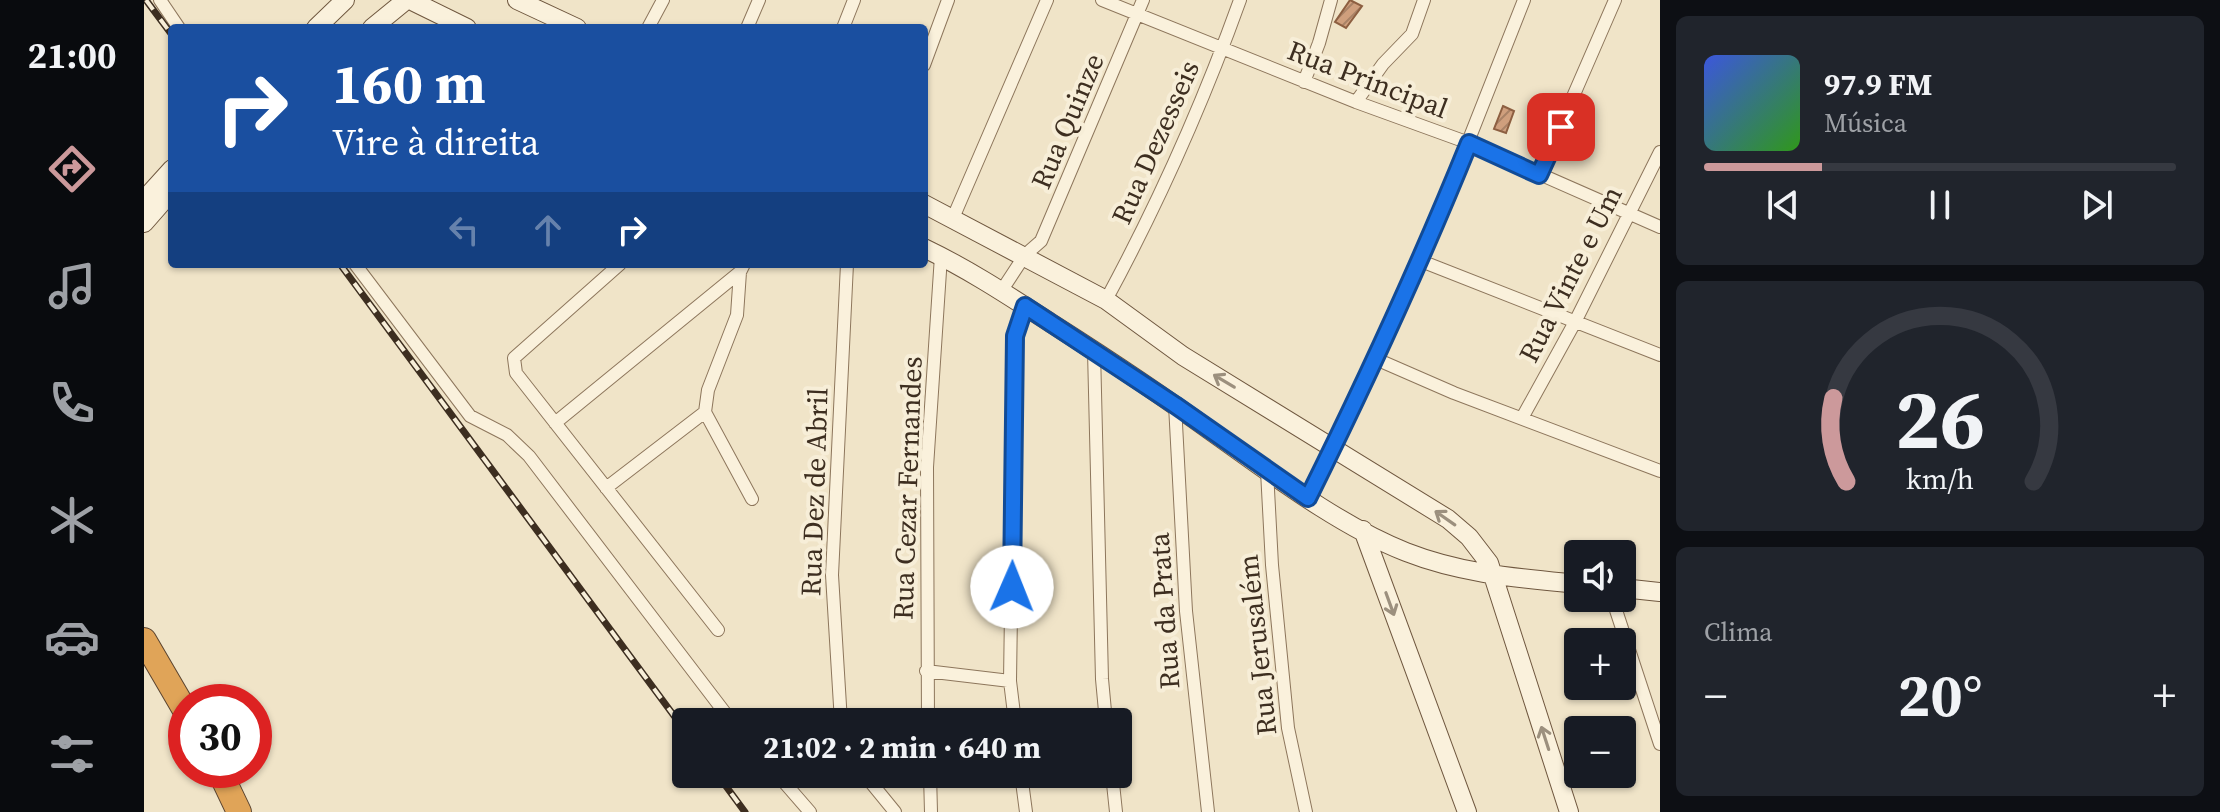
<!DOCTYPE html>
<html lang="pt">
<head>
<meta charset="utf-8">
<style>
  body { margin:0; font-family:"Source Serif 4",serif; background:#20242c; color:#f1f3f6; height:100vh; display:flex; flex-direction:column; font-size:30px; white-space:nowrap }
  * { box-sizing:border-box; margin:0 }
  p { font-size:26px; color:#9ea1a6 }
  .icon { flex:none; width:44px; height:44px; fill:none; stroke:currentColor; stroke-width:2; stroke-linecap:round; stroke-linejoin:round }
  .map { position:relative; flex:1; overflow:hidden }
  .sheet { display:flex; flex-direction:column; gap:16px; padding:16px; background:#0d0f14; width:560px }
  .sheet>* { flex:none }
  .banner { position:absolute; left:24px; top:24px; width:760px; height:244px; border-radius:8px; box-shadow:0 2px 6px #0004; background:#1a4fa0; color:#fff; overflow:hidden }
  .controls { position:absolute; left:1420px; top:540px; display:grid; gap:16px }
  .controls a { display:grid; place-items:center; width:72px; height:72px; border-radius:8px; background:#171b24; box-shadow:0 2px 6px #0004; font-size:40px }
  .speed { position:absolute; left:24px; top:684px; display:flex; gap:16px; font-size:40px; font-weight:700; text-align:center }
  .speed>* { display:grid; place-content:center; width:104px; height:104px; border-radius:50%; background:#171b24; box-shadow:0 2px 6px #0004; line-height:1 }
  .speed .limit { border:12px solid #d22; background:#fff; color:#111 }
  .pin { position:absolute; display:grid; place-items:center; width:68px; height:68px; color:#fff; margin:-34px; border-radius:16px; box-shadow:0 4px 12px #0006 }
  .me { position:absolute; width:88px; margin:-44px; rotate:1deg; stroke-linejoin:round; filter:drop-shadow(0 0 6px #0008) }
  .turn { display:flex; align-items:center; gap:28px; height:168px; padding:0 32px; font-size:36px }
  .turn .icon { width:104px; height:104px; stroke-width:2.5 }
  .turn b { display:block; font-size:56px; line-height:68px }
  .lanes { display:flex; align-items:center; height:76px; padding:0 32px; background:#0003; justify-content:center; gap:40px; direction:ltr }
  .lanes .off { opacity:.35 }
  .big { font-size:60px; font-weight:700; line-height:1.1 }
  .sheet .card { flex:1; display:flex; flex-direction:column; justify-content:center; gap:12px; min-width:0; padding:0 28px; border-radius:12px; background:#20242c }
  .sheet .dial { align-items:center; gap:0 }
  .dial svg { height:208px; overflow:visible; fill:none; stroke:#363941; stroke-width:7; stroke-linecap:round; text-anchor:middle }
  .dial text { fill:#f1f3f6; stroke:none }
  .song { display:flex; align-items:center; gap:24px }
  .cover { width:96px; height:96px; border-radius:12px; background:linear-gradient(135deg,hsl(230 70% 55%),hsl(110 70% 35%)) }
  .played { height:8px; border-radius:4px; background:linear-gradient(90deg,#cc999b 25%,#363941 25%) }
  .keys { display:flex; justify-content:space-around; direction:ltr }
  .heat { display:flex; justify-content:space-between; align-items:center; font-size:44px; direction:ltr }
  .trip { position:absolute; left:528px; top:708px; width:460px; height:80px; border-radius:8px; background:#171b24; box-shadow:0 2px 6px #0004; font-weight:700; line-height:80px; text-align:center }
  main { display:flex; flex:1; min-height:0 }
  .tabs { display:flex; flex-direction:column; width:144px; justify-content:space-around; align-items:center; background:#090b0e; color:#9ea1a6 }
  .tabs .icon { width:56px; height:56px }
  .tabs .selected { color:#cc999b }
  .tabs b { font-size:36px; color:#f1f3f6 }
  .map>svg:first-child { display:block }
  .building { fill:url(#building-hatch); stroke:#8d5f41; stroke-width:2 }
  .lines { fill:none; stroke-linecap:round; stroke-linejoin:round }
  .street-casing { stroke:#8d765c; stroke-width:14 }
  .secondary-casing { stroke:#6f573f; stroke-width:20 }
  .highway-casing { stroke:#5b4430; stroke-width:26 }
  .street { stroke:#faf1dc; stroke-width:12 }
  .secondary { stroke:#faf1dc; stroke-width:18 }
  .highway { stroke:#e0a458; stroke-width:24 }
  .rail-casing { stroke:#3d2e20; stroke-width:7 }
  .rail { stroke:#f7eed8; stroke-width:4; stroke-dasharray:12; stroke-linecap:butt }
  .oneway { stroke:#9c907e }
  .route-casing { stroke:#114b97; stroke-width:20 }
  .route { stroke:#1a73e8; stroke-width:14 }
  .labels { text-anchor:middle; stroke-width:8; stroke-linejoin:round; paint-order:stroke }
  .street-label { font-size:28px; fill:#3d2e20; stroke:#f7eed8 }
</style>
</head>
<body>
<main>
<nav class="tabs">
<b>21:00</b>
<svg class="icon selected" aria-label="directions" viewBox="0 0 24 24"><path d="M12 3l9 9-9 9-9-9zM9 14v-3h6M13 9l2 2-2 2"/></svg>
<svg class="icon" aria-label="music" viewBox="0 0 24 24"><path d="M9 18V5l10-2v13"/><circle cx="6" cy="18" r="3"/><circle cx="16" cy="16" r="3"/></svg>
<svg class="icon" aria-label="phone" viewBox="0 0 24 24"><path d="M5 4h4l2 5-3 2q2 4 5 5l2-3 5 2v4C11 20 4 13 5 4z"/></svg>
<svg class="icon" aria-label="climate" viewBox="0 0 24 24"><path d="M12 3v18M4 7l16 10M4 17L20 7"/></svg>
<svg class="icon" aria-label="car" viewBox="0 0 24 24"><path d="M5 17H2v-5l4-1 3-4h7l3 4 3 1v5h-3M9 17h6M6 11h13"/><circle cx="7" cy="17" r="2"/><circle cx="17" cy="17" r="2"/></svg>
<svg class="icon" aria-label="filters" viewBox="0 0 24 24"><path d="M4 7h16M4 17h16"/><circle cx="9" cy="7" r="2"/><circle cx="15" cy="17" r="2"/></svg>
</nav>
<div class="map">
<svg width="1516" height="812" viewBox="0 0 1516 812">
  <defs>
    <pattern id="building-hatch" width="6" height="6" patternUnits="userSpaceOnUse" patternTransform="scale(2)"><rect width="6" height="6" fill="#cf9f7d"/><path d="M-1 1l2-2M0 6l6-6M5 7l2-2" fill="none" stroke="#a98266"/></pattern>
  </defs>
  <rect width="100%" height="100%" fill="#f0e4c8"/>
  <path class="building" d="M1206,0L1218,6L1202,28L1191,22Z
    M1359,106L1370,111L1362,133L1350,129Z"/>
  <g class="lines">
    <defs>
      <path id="street" d="M16,0L35,28
        M958,0L1212,102L1325,143L1516,227
        M504,28L519,0
        M603,28L615,0
        M699,28L710,0
        M780,65L804,0
        M1160,82L1175,43L1187,0
        M1212,102L1239,64L1268,34L1280,0
        M1395,175L1471,0
        M809,218L903,0
        M1277,261L1516,355
        M211,264L326,416L363,435L385,456L588,722
        M476,264L370,358L372,373L574,630
        M600,264L596,272L593,315L564,390L561,412L608,499
        M858,290L881,255L897,241L999,0
        M962,300C1014,204 1059,103 1096,0
        M950,351L958,679L962,722
        M1232,359L1310,393L1516,471
        M1031,405L1042,611L1064,812
        M1378,418L1431,322L1516,152
        M411,423L596,272
        M1123,471L1128,565L1144,728L1162,812
        M462,488L561,412
        M1164,498L1232,359L1277,261L1380,0
        M1468,598L1516,744
        M782,671L866,681
        M697,722L688,575L703,264
        M784,722L783,467L797,256
        M871,722L866,681L871,336L881,306
        M633,774L666,812
        M720,774L751,812
        M786,774L787,812
        M877,774L882,812
        M968,774L972,812"/>
      <path id="secondary" d="M373,0L433,28
        M270,2L323,28
        M172,28L201,0
        M228,28L261,1
        M0,200L28,169
        M780,204L962,300L1039,356L1304,519L1325,537L1345,563L1425,812
        M0,223L28,191
        M780,248C826,270 868,298 910,325C965,360 1019,396 1071,434C1129,475 1196,526 1262,552C1318,574 1374,578 1434,584
        M1219,530L1323,812
        M1478,588L1516,592"/>
      <path id="highway" d="M0,640L42,712
        M75,770L95,812"/>
    </defs>
    <use href="#street" class="street-casing"/>
    <use href="#secondary" class="secondary-casing"/>
    <use href="#highway" class="highway-casing"/>
    <use href="#street" class="street"/>
    <use href="#secondary" class="secondary"/>
    <use href="#highway" class="highway"/>
    <defs>
      <path id="rail" d="M2,0L28,35
        M196,264L542,732
        M573,774L601,812"/>
    </defs>
    <use href="#rail" class="rail-casing"/>
    <use href="#rail" class="rail"/>
  </g>
  <defs><path id="oneway-shaft" d="M-6 0H5M1.5-3L5.5 0L1.5 3" fill="none" stroke-width="1.6" stroke-linecap="round" stroke-linejoin="round" transform="scale(2)"/></defs>
  <g class="oneway">
    <use href="#oneway-shaft" transform="translate(1080 381) rotate(-149)"/>
    <use href="#oneway-shaft" transform="translate(1301 518) rotate(-145)"/>
    <use href="#oneway-shaft" transform="translate(1246 604) rotate(70)"/>
    <use href="#oneway-shaft" transform="translate(1401 738) rotate(-108)"/>
  </g>
  <g class="lines">
    <defs>
      <path id="route" d="M868,587L871,336L881,306L1031,405L1164,498C1222,381 1276,264 1325,143L1395,175L1417,127"/>
    </defs>
    <use href="#route" class="route-casing"/>
    <use href="#route" class="route"/>
  </g>
  <g class="labels">
    <g class="street-label">
      <text transform="translate(1224 79) rotate(21)" y="10">Rua Principal</text>
      <text transform="translate(923 121) rotate(-67)" y="10">Rua Quinze</text>
      <text transform="translate(1011 142) rotate(-66)" y="10">Rua Dezesseis</text>
      <text transform="translate(1426 274) rotate(-63)" y="10">Rua Vinte e Um</text>
      <text transform="translate(763 488) rotate(-88)" y="10">Rua Cezar Fernandes</text>
      <text transform="translate(670 492) rotate(-88)" y="10">Rua Dez de Abril</text>
      <text transform="translate(1020 611) rotate(-94)" y="10">Rua da Prata</text>
      <text transform="translate(1113 645) rotate(-96)" y="10">Rua Jerusalém</text>
    </g>
  </g>
</svg>
<div class="controls">
<a><svg class="icon" aria-label="sound" viewBox="0 0 24 24"><path d="M4 9h4l5-4v14l-5-4H4zM17 9q2 3 0 6"/></svg></a>
<a>+</a>
<a>−</a>
</div>
<div class="speed"><div class="limit">30</div></div>
<div class="pin" style="left:1417px;top:127px;background:#d93025"><svg class="icon" aria-label="arrive" viewBox="0 0 24 24"><path d="M6 21V4h12l-3 4 3 4H6"/></svg></div>
<svg class="me" style="left:868px;top:587px" viewBox="-20 -20 40 40"><circle r="19" fill="#fff"/><path d="M0-13L10 11 0 6-10 11z" fill="#1a73e8"/></svg>
<div class="trip">21:02 · 2 min · 640 m</div>
<div class="banner">
<div class="turn"><svg class="icon" aria-label="right" viewBox="0 0 24 24"><path d="M7 20v-9h11M14 6l5 5-5 5"/></svg><div><b>160 m</b>Vire à direita</div></div>
<div class="lanes"><svg class="icon off" aria-label="left" viewBox="0 0 24 24"><path d="M17 20v-9H6M10 6l-5 5 5 5"/></svg><svg class="icon off" aria-label="ahead" viewBox="0 0 24 24"><path d="M12 20V5M6 11l6-6 6 6"/></svg><svg class="icon" aria-label="right" viewBox="0 0 24 24"><path d="M7 20v-9h11M14 6l5 5-5 5"/></svg></div>
</div>
</div>
<section class="sheet">
<div class="card">
<div class="song"><i class="cover"></i><div><b>97.9 FM</b><p>Música</p></div></div>
<div class="played"></div>
<div class="keys"><svg class="icon" aria-label="previous" viewBox="0 0 24 24"><path d="M18 5L8 12l10 7zM5 5v14"/></svg><svg class="icon" aria-label="pause" viewBox="0 0 24 24"><path d="M8 5v14M16 5v14"/></svg><svg class="icon" aria-label="next" viewBox="0 0 24 24"><path d="M6 5l10 7-10 7zM19 5v14"/></svg></div>
</div>
<div class="card dial"><svg viewBox="0 0 100 80">
<path d="M14 69A42 42 0 1 1 86 69"/>
<path d="M14 69A42 42 0 0 1 9 37" stroke="#cc999b"/>
<text x="50" y="56" font-size="32" font-weight="700">26</text>
<text x="50" y="72" font-size="11">km/h</text>
</svg></div>
<div class="card"><p>Clima</p>
<div class="heat"><a>−</a><b class="big">20°</b><a>+</a></div>
</div>
</section>
</main>
</body>
</html>
